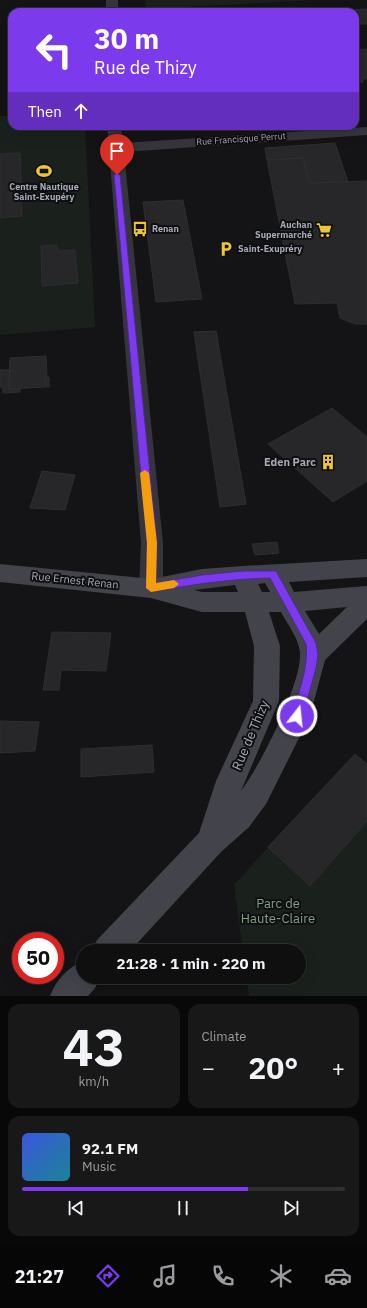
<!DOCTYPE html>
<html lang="en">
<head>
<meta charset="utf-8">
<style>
  body { margin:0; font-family:"IBM Plex Sans",sans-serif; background:#181819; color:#f1f3f6; height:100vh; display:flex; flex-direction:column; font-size:15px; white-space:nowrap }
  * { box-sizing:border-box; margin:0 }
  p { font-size:13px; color:#9b9c9f }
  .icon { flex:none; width:22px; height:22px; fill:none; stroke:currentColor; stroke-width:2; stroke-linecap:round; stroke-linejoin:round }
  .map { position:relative; height:996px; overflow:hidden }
  .panel { display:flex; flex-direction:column; gap:8px; padding:8px; background:#080809; flex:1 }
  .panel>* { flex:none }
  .top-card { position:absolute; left:8px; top:8px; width:351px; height:122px; border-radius:12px; box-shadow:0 4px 16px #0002,0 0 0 1px #2f2f30; background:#7c3aed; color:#fff; overflow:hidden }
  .speed { position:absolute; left:12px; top:932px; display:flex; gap:8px; font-size:20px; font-weight:700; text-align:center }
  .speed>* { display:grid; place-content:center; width:52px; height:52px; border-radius:50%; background:#0f0f10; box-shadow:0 4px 16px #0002,0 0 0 1px #2f2f30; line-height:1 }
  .speed .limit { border:6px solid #d22; background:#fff; color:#111 }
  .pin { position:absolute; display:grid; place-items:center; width:34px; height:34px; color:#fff; margin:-41px -17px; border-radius:50% 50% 50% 0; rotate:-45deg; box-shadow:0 0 4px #0007 }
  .pin .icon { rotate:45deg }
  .me { position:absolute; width:44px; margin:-22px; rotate:16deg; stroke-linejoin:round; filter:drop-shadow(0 0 3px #0008) }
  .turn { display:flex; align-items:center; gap:14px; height:84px; padding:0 20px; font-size:18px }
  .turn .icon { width:52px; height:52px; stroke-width:2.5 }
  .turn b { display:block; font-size:28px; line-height:34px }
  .then { display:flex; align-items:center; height:38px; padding:0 20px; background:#0003; gap:8px; font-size:15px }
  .big { font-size:30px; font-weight:800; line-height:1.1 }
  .panel .card { flex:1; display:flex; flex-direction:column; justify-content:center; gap:6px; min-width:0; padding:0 14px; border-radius:12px; background:#181819 }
  .panel .dial { align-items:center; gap:0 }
  .dial b { font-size:52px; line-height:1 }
  .song { display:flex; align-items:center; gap:12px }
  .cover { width:48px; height:48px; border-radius:6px; background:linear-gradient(135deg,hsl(230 70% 55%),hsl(190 70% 35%)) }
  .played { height:4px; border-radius:2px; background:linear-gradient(90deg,#7c3aed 70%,#2f2f30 70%) }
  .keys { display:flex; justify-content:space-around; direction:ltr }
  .heat { display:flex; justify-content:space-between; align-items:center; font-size:22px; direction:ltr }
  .panel .tiles { flex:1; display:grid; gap:8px; grid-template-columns:1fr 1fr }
  .card:last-child { grid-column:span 2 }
  .trip { position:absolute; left:76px; top:944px; width:230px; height:40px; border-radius:20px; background:#0f0f10; box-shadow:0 4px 16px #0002,0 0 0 1px #2f2f30; font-weight:800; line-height:40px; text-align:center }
  .tabs { display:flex; height:64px; justify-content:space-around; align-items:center; background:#060606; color:#9b9c9f }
  .tabs .icon { width:28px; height:28px }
  .tabs .selected { color:#7c3aed }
  .tabs b { font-size:18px; color:#f1f3f6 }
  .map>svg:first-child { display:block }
  .green { fill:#1a211c }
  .building { fill:#27272a; stroke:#2e2e32 }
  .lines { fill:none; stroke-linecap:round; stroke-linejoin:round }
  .tertiary { fill:#35353b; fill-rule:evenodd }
  .secondary { fill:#43444b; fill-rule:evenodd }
  .route { fill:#7c3aed; stroke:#51269a }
  .slow { fill:#f59e0b }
  .labels { text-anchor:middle; stroke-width:4; stroke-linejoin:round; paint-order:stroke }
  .far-street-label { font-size:9px; fill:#a6a9b6; stroke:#0f0f11 }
  .far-poi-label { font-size:9px; font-weight:bold; fill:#a6a9b6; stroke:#0f0f11; text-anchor:start }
  .poi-label { font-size:11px; font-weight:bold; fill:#a6a9b6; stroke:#0f0f11; text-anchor:end }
  .street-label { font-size:11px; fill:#a6a9b6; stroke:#0f0f11 }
  .near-street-label { font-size:13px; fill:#a6a9b6; stroke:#0f0f11 }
  .near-park-label { font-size:13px; fill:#7da183; stroke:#0f0f11 }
</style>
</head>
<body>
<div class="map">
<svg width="367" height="996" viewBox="0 0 367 996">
  <rect width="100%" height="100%" fill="#141416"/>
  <path class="green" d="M145,0H315L146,9Z
    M0,116H12V126H85L95,327L0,335Z
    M367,821V996H249L246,977H299V951H243L234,885L268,847L310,886Z"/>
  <path class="building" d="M367,9V24H355V12H350L349,10Z
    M367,49V79H362L363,82H355V50Z
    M335,143L348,182L309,183L303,158L267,160L265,148Z
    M20,153L22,216L0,218V154Z
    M303,158L309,183L367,181V324H355L340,318L337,303L295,304L267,160Z
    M183,200L202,299L156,302L143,202Z
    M146,228L147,236H141L140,229Z
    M57,245L58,251L75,250L78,283L42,286L41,246Z
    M216,331L246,504L220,507L194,332Z
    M46,356L47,377H45V387L9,389L10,358Z
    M0,370H10L9,389H20V392L3,393V387H0Z
    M45,377H49V387H45Z
    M332,408L367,437V481L333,502L268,444Z
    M42,471L75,475L65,510L30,508Z
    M277,542L279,553L255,555L252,544Z
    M52,632L111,633L106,671L61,670L59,690H43Z
    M0,721L39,722L35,751L0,753Z
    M152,745L154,772L81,777V749Z
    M355,754L367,764V821L310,886L268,847Z"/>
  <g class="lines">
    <path class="tertiary" d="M106,0H118V12H106Z
      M107,126H121L123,143L367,127V135L124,152L163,543V588L159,595L151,598L143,595L139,588L141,543L109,151L107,148L109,145Z"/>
    <path class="secondary" d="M367,559V577L289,582L294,592L367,586V619L325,660L310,716L266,804L249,827L221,852L130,951H92L97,940L199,833L216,781L253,701L254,646L245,612H202L151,598L0,582V564L152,579L202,569L243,566ZM265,583L270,592H262L258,584ZM235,585L238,592H202L194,590ZM347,607L319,634L305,611ZM269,612H281C288,625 299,639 300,653C302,683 260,766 241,791L279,701L280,646Z
      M83,961V977H100L95,988L88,996H50C56,980 67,968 83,961Z"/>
  </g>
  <path class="route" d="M117,173L120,175L157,543L156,583L202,575L243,571H276L316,643L318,655L316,668L303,716L301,720L297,721L293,720L292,716C298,693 309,668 306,644L270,578C229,579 190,585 151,592L146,588L147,543L114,175Z"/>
  <path class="slow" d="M145,470L149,473L157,543L156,583L174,580L179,584L174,588L151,592L146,588L147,543L140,473Z"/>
  <defs>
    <symbol id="stadium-bare" viewBox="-9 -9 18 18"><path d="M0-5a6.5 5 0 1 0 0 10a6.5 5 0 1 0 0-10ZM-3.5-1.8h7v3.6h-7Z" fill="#f0c532" stroke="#0f0f11" stroke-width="2.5" paint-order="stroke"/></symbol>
    <symbol id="bus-bare" viewBox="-9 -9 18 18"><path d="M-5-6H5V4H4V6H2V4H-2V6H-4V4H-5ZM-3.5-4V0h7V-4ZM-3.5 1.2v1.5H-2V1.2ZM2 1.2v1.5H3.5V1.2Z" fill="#f0c532" stroke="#0f0f11" stroke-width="2.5" paint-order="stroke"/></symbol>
    <symbol id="supermarket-bare" viewBox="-9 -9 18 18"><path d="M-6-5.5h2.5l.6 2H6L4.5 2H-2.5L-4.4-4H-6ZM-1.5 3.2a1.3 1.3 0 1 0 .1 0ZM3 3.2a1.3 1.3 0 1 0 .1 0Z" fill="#f0c532" stroke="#0f0f11" stroke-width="2.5" paint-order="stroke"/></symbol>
    <symbol id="parking-bare" viewBox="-9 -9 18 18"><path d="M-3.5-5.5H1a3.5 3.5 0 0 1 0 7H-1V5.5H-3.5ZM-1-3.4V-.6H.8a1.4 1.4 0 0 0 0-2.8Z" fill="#f0c532" stroke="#0f0f11" stroke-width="2.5" paint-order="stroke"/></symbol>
    <symbol id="building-bare" viewBox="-9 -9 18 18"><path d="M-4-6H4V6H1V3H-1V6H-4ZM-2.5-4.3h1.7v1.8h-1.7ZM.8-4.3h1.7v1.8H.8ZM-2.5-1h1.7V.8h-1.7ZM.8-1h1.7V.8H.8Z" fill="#f0c532" stroke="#0f0f11" stroke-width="2.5" paint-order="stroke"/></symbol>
  </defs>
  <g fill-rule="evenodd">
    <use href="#stadium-bare" x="33" y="160" width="22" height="22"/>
    <use href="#bus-bare" x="129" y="218" width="22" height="22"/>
    <use href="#supermarket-bare" x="313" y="219" width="22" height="22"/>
    <use href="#parking-bare" x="215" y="238" width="22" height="22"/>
    <use href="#building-bare" x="317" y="451" width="22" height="22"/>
  </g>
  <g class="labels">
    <g class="far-street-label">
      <text transform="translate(241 139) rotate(-4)" y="3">Rue Francisque Perrut</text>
    </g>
    <g class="far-poi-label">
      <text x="44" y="190" text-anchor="middle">Centre Nautique<tspan x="44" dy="10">Saint-Exupéry</tspan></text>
      <text x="312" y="228" text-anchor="end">Auchan<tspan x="312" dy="10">Supermarché</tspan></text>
      <text x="152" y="232">Renan</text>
      <text x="238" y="252">Saint-Exupréry</text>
    </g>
    <g class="poi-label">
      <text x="316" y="466">Eden Parc</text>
    </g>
    <g class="street-label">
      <text transform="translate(75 580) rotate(6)" y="4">Rue Ernest Renan</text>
    </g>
    <g class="near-street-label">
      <text transform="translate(250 735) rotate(-67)" y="5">Rue de Thizy</text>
    </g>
    <g class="near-park-label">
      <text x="278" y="908">Parc de<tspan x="278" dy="15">Haute-Claire</tspan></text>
    </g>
  </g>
</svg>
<div class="speed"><div class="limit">50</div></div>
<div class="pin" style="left:117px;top:175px;background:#d93025"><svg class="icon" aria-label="arrive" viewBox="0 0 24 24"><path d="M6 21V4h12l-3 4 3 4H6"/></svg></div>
<svg class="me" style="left:297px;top:716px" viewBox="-20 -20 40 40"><circle r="17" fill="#7c3aed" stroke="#fff" stroke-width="3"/><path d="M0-11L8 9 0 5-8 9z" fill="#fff"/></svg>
<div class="trip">21:28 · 1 min · 220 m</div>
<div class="top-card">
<div class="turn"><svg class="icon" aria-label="left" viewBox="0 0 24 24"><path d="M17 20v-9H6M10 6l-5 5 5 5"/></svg><div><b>30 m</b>Rue de Thizy</div></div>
<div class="then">Then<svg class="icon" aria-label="ahead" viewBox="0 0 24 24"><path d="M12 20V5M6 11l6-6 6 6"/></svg></div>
</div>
</div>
<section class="panel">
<div class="tiles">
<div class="card dial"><b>43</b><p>km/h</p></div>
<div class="card"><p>Climate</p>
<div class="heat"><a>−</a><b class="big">20°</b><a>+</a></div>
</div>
<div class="card">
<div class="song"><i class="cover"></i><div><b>92.1 FM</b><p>Music</p></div></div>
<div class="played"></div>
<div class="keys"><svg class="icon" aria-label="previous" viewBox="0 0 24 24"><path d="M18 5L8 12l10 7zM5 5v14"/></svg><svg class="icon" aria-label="pause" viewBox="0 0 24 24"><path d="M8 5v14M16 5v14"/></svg><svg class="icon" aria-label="next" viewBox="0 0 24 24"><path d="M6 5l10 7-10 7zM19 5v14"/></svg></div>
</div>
</div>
</section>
<nav class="tabs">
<b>21:27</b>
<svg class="icon selected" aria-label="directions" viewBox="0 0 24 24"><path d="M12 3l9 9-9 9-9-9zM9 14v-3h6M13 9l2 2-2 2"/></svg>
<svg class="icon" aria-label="music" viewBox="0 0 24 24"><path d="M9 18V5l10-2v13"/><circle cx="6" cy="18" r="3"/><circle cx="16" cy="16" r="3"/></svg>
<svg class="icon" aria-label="phone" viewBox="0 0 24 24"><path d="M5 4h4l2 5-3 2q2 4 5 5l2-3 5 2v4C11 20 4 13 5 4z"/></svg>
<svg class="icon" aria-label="climate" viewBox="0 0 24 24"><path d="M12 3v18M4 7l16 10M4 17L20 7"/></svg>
<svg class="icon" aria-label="car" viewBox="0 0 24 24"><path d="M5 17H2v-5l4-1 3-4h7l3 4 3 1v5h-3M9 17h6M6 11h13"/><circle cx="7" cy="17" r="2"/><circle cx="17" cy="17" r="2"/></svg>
</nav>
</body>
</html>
